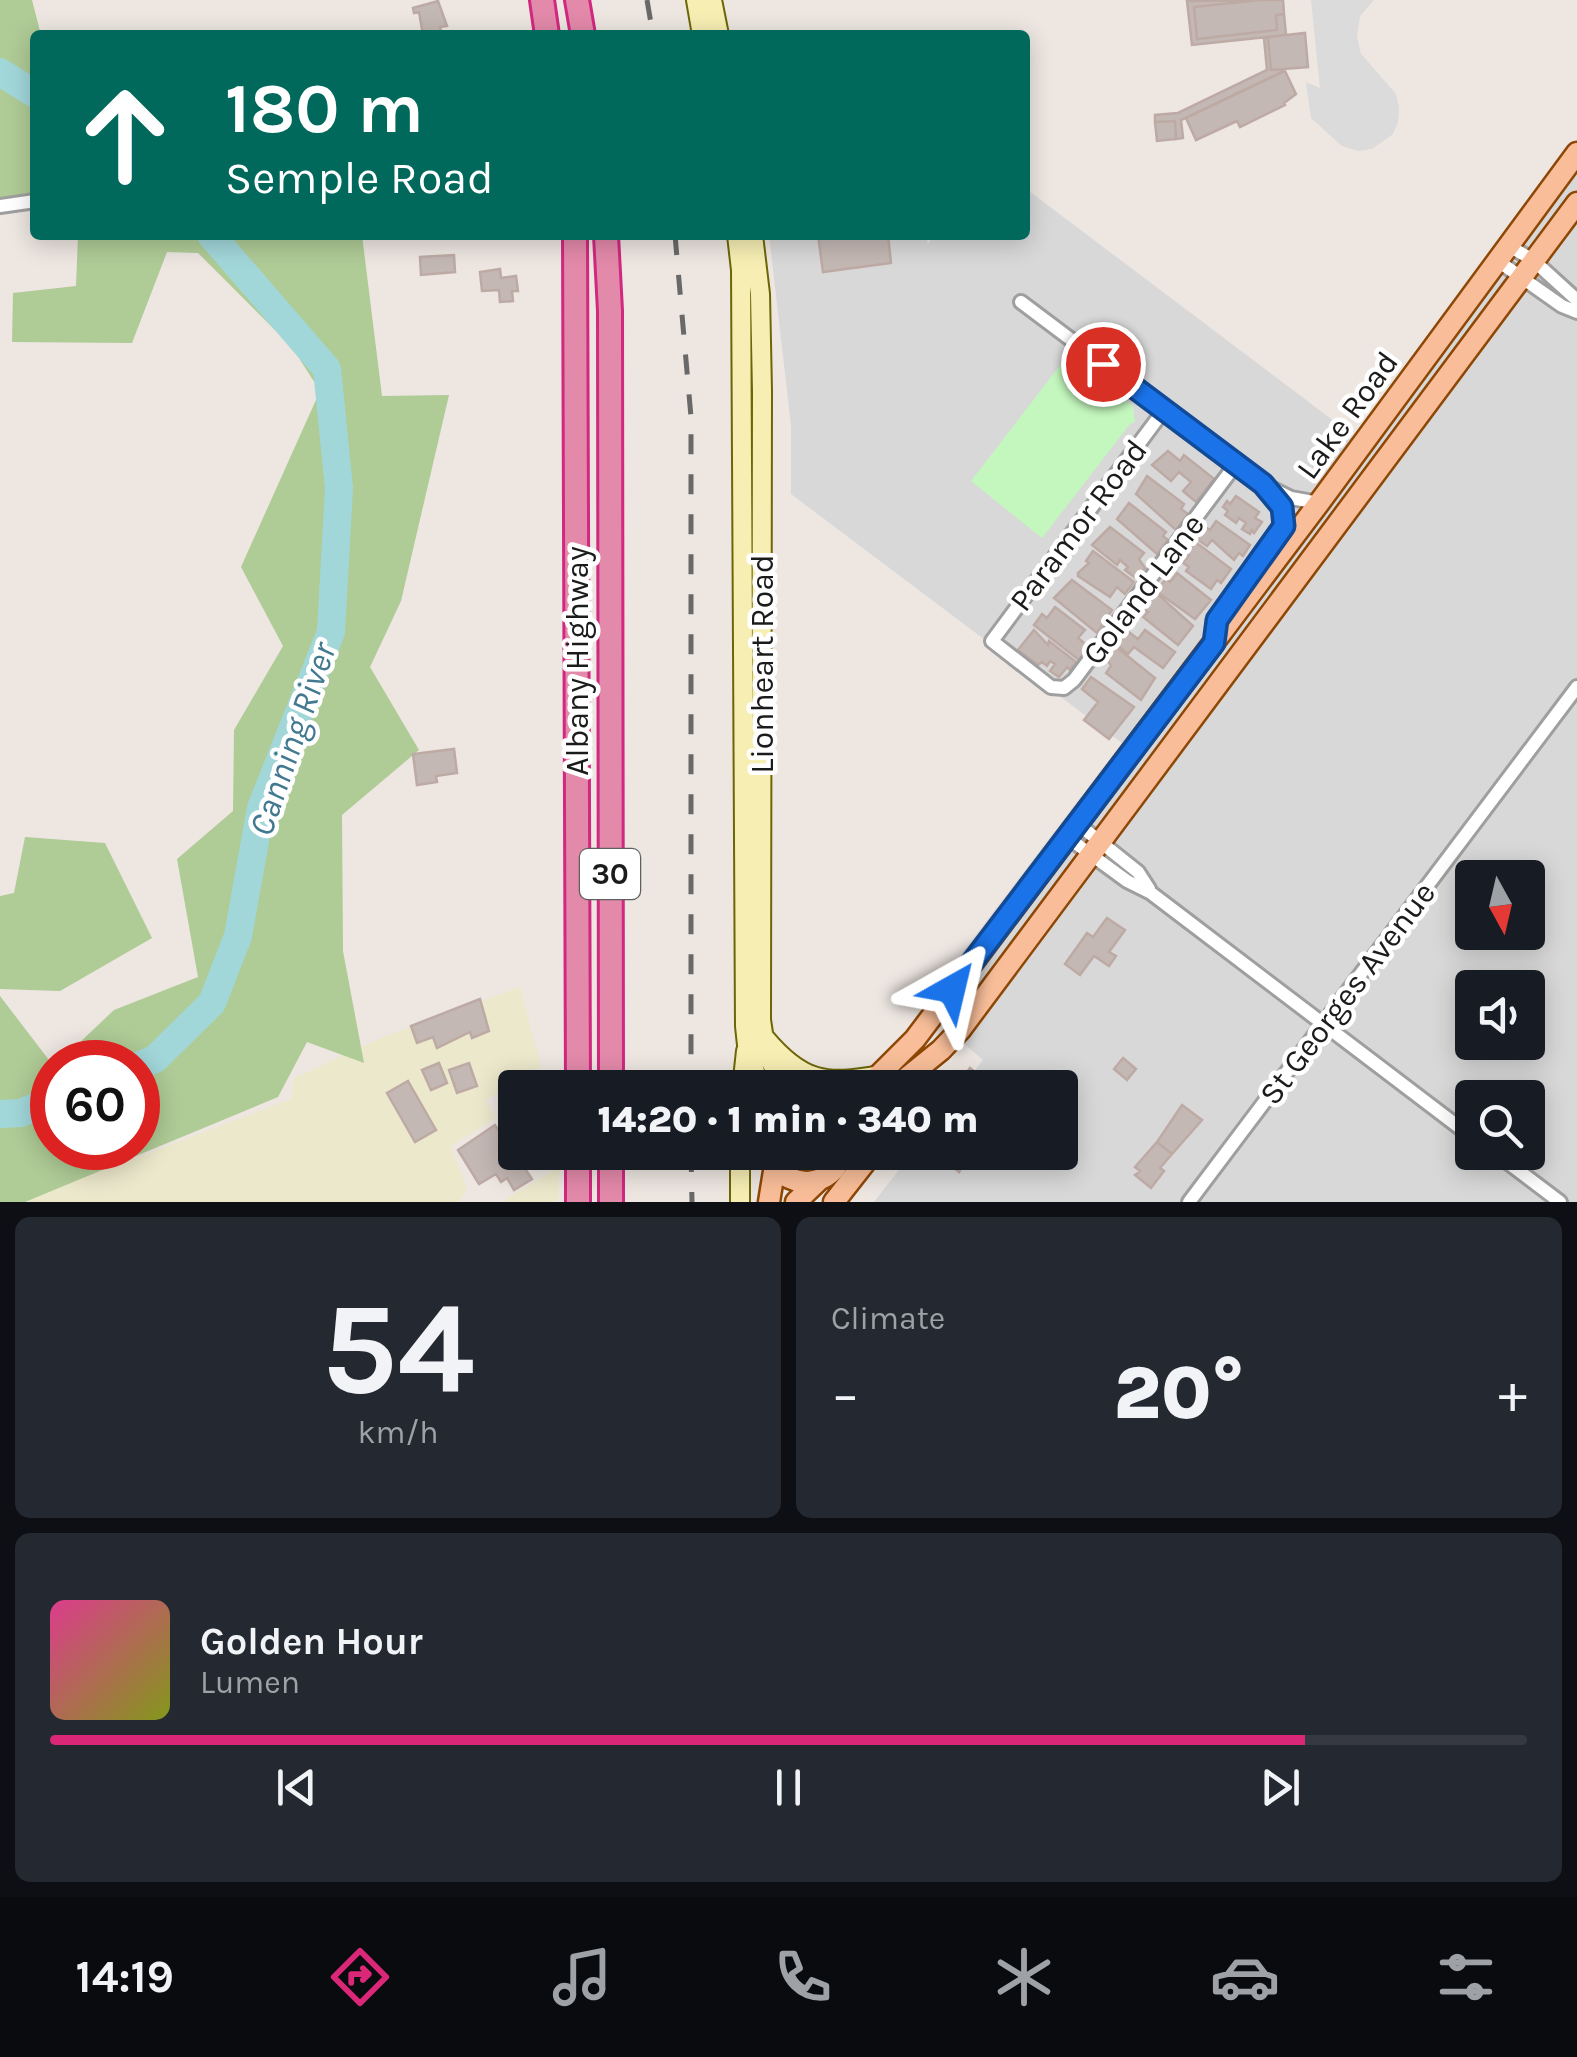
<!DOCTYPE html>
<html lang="en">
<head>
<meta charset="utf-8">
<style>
  body { margin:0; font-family:Karla,sans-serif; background:#242831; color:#f1f3f6; height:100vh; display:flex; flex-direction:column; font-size:38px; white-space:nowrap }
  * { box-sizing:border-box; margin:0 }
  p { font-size:32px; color:#9ea1a6 }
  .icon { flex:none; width:55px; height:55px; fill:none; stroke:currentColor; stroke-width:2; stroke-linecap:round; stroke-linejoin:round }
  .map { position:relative; height:1202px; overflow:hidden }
  .drawer { display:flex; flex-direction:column; gap:15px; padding:15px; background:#0d0f14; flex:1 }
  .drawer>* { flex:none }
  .top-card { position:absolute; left:30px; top:30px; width:1000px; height:210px; border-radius:10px; box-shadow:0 5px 25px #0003; background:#00695c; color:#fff; overflow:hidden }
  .needle { width:65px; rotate:172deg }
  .buttons { position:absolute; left:1455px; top:860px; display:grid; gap:20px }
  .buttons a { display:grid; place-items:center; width:90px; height:90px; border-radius:10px; background:#171b24; box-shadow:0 5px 25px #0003; font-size:50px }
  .speed { position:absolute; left:30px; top:1040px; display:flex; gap:20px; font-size:50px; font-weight:700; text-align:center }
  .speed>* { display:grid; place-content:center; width:130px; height:130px; border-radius:50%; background:#171b24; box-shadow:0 5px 25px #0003; line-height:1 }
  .speed .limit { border:15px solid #d22; background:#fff; color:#111 }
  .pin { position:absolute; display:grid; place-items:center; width:85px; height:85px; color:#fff; margin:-42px; border:5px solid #fff; border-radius:50%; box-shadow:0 2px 10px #0007 }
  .me { position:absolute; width:110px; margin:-55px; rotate:37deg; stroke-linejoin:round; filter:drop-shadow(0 0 8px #0008) }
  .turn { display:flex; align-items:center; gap:35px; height:210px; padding:0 30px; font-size:45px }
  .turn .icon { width:130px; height:130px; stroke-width:2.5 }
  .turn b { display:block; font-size:70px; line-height:85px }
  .big { font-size:75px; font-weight:800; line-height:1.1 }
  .drawer .tile { flex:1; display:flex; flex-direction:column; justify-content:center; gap:15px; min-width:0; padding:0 35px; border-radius:15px; background:#242831 }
  .drawer .dial { align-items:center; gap:0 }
  .dial b { font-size:130px; line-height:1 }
  .song { display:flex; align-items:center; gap:30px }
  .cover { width:120px; height:120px; border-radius:15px; background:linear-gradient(135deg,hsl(330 70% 55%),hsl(70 70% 35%)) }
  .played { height:10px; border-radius:5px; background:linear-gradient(90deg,#db2777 85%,#363941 85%) }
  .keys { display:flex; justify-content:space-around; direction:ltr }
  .heat { display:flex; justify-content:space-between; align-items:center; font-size:55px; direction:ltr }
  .drawer .tiles { flex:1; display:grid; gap:15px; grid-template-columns:1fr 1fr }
  .tile:last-child { grid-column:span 2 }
  .trip { position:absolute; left:498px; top:1070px; width:580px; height:100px; border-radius:10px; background:#171b24; box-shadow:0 5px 25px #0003; font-weight:800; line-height:100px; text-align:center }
  .menu { display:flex; height:160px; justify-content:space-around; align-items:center; background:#090b0e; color:#9ea1a6 }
  .menu .icon { width:70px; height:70px }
  .menu .active { color:#db2777 }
  .menu b { font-size:45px; color:#f1f3f6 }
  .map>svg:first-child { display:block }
  .residential { fill:#d9d8d8; fill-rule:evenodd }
  .farmland { fill:#ece8cc }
  .forest { fill:#afcb96 }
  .park { fill:#c3f7bd }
  .parking { fill:#dbdbdb }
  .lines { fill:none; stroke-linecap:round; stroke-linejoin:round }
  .river { stroke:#a2d7da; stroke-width:28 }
  .building { fill:#c4b8b4; stroke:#beaaa4; stroke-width:2.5 }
  .street-casing { stroke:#9f9f9f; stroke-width:18 }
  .secondary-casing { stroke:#6d6607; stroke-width:22 }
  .primary-casing { stroke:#8e4704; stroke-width:25 }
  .highway-casing { stroke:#d12880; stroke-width:28 }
  .street { stroke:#fff; stroke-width:12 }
  .secondary { stroke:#f7eeb4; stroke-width:18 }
  .primary { stroke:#f9be99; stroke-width:20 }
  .highway { stroke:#e389aa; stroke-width:22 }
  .rail { stroke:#696969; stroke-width:5; stroke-dasharray:20 20; stroke-linecap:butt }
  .route-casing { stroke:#114b97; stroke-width:25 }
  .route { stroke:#1a73e8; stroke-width:18 }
  .labels { text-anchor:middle; stroke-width:9; stroke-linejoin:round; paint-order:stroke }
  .shield { fill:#fff; stroke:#5f5f5f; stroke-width:2.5 }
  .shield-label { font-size:30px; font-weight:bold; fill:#1b1b1b }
  .street-label { font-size:32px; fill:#1b1b1b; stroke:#fff }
  .water-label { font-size:35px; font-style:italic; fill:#427890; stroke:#fff }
</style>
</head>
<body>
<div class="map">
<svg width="1577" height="1202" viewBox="0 0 1577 1202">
  <rect width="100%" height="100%" fill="#ede6e1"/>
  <path class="residential" d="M1577,147V1202H874L912,1153L1060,1152V1088L962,1087L983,1060L921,1007L1122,743L791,494V425L769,235H926L928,244L934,235H1025V188L1355,437ZM1472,878H1528V932H1472ZM1472,988H1528V1042H1472ZM1472,1098H1528V1152H1472Z"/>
  <path class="farmland" d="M520,987L541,1067L486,1100L496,1118L451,1146L467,1189L459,1202H19L291,1099L294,1078L383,1037Z
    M559,1167V1198L555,1202H501Z"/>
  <path class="forest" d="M0,0H32L41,35H35V198L0,208Z
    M78,235H362L382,396L449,395L401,601L370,667L419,750L342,815L343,951L364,1063L307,1042L278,1097L25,1202H0V996L52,1064V1148H138V1062H59L114,1010L198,977L177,859L233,811L234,730L283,646L241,567L320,391L292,347L198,253L167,252L132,343L12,342L13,293L76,286Z
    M25,837L105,843L152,938L60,991L0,989V896L14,893Z"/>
  <path class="park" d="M1065,359L1133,406L1135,422L1130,424L1042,538L971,481Z"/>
  <path class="parking" d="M1311,0H1374L1360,16L1357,37L1361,54L1396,94L1399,108L1398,122L1393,134L1372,149L1358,151L1342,146L1311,118L1306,82L1320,88Z"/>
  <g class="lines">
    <path class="river" d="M0,72L35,94
      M138,1066L155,1059L212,1003L238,936L261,808L331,632L339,488L327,369L211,235
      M0,1114L21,1113L52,1100"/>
  </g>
  <path class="building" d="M1260,0H1283L1284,14L1276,15L1277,30L1197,39L1194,7Z
    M1260,0L1194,7L1197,39L1277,30L1276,15L1284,14L1286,35L1192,45L1187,1Z
    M438,1L447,26L440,27L442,35H423L419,12L414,13L413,8Z
    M1305,33L1308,67L1271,70L1268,37Z
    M1268,37L1271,70L1282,69V72L1181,120L1183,138L1176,139L1175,121L1155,122V115L1178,113L1267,70L1264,38Z
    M1285,71L1296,94L1284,103L1285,105L1240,127L1237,121L1196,140L1186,118Z
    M1175,121L1176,139L1157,141L1155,122Z
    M818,235H888L891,263L823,272Z
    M454,255L455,272L421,275L420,257Z
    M500,269L501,278L516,276L518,291H512L513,301L500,302L499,290L482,291L480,272Z
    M1168,451L1180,461L1184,455L1214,479L1196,502L1183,491L1191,482L1179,472L1171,481L1152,465Z
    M1147,476L1184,504L1181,509L1188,514L1176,530L1136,494Z
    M1236,496L1259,512L1255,518L1262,522L1254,533L1252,530L1250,534L1242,529L1246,523L1239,518L1236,523L1225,515L1228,511L1223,507L1227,501L1230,504Z
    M1129,503L1166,532L1163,536L1168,540L1157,554L1117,519Z
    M1216,521L1250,545L1243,556L1239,553L1234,560L1212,540L1207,546L1197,539L1205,527L1210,530Z
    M1110,527L1144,553L1139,559L1145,568L1137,579L1125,570L1128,567L1120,560L1117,565L1092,545Z
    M1194,541L1231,569L1221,583L1217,580L1211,589L1186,571L1189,567L1183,563L1189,555L1185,552Z
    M1093,551L1134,582L1125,594L1117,587L1110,597L1078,576V573L1089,563L1086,561Z
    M1177,573L1211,600L1195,619L1156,591L1166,579L1170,582Z
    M1072,580L1112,610L1097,633L1054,598Z
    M1154,591L1193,626L1178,645L1143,617L1148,612L1141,607Z
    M1055,607L1085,630L1078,638L1089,647L1079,660L1034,625L1042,614L1047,618Z
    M1034,630L1048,645L1049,641L1076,662L1070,670L1067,667L1059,677L1050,671L1055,664L1050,661L1047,666L1042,662L1038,665L1018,650Z
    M1126,630L1138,639L1145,630L1175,652L1163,668L1134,647L1128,654L1116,644Z
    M1115,646L1155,678L1141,700L1106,673L1111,666L1106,657Z
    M1091,677L1134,707L1109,739L1084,720L1098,702L1082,689Z
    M454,749L457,773L436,776L437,782L417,785L413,754Z
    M1107,918L1125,930L1109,952L1116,956L1109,966L1094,956L1080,975L1065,964L1087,933L1093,937Z
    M480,999L489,1031L472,1038L470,1032L437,1048L433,1037L417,1043L411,1026Z
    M1123,1058L1136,1069L1127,1080L1114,1069Z
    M439,1063L447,1083L431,1090L422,1070Z
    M469,1063L477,1086L457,1093L449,1070Z
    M970,1068L995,1088H965L959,1083Z
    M408,1081L436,1130L415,1142L387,1093Z
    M1182,1105L1202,1120L1172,1154L1157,1142Z
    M495,1125L505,1141L499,1145L506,1151L504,1154L512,1149L532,1179L514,1190L507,1178L501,1182L496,1174L479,1184L458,1150Z
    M1157,1142L1172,1154L1160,1168L1164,1171L1151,1188L1135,1175L1140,1171L1135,1167Z
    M935,1152H970L959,1172Z"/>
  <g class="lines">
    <defs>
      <path id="street" d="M0,206L35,201
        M1509,246L1533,260L1577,300
        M1498,261L1562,306L1577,312
        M1021,302L1263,484L1291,498L1319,503
        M1164,410L992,641L1051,687L1064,688L1074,680L1236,464
        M1214,637L1217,620L1284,526L1283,507L1271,494
        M1078,824L1138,872L1149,889
        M1067,837L1127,881L1151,893L1472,1137
        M1494,1152L1560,1202
        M1189,1202L1577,687"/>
      <path id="secondary" d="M696,0L702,35
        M712,0L719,35
        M737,235L741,270L745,1026L747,1045L760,1088
        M753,235L760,294L762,391L761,1020L766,1053L785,1088
        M765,1038C802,1082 825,1085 880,1075
        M742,1088L746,1051
        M740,1202V1152"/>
      <path id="primary" d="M866,1088L915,1039L1319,503L1577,153
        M894,1088L941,1050L960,1030L1577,203
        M770,1152L781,1173C805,1190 834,1182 843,1152
        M769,1202L775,1165
        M796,1202L818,1181
        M834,1202L873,1152"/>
      <path id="highway" d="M542,0L547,35
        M577,0L583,35
        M575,235L578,1088
        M606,235L610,311L611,1088
        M611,1152V1202
        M578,1202V1152"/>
    </defs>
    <use href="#street" class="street-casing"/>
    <use href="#secondary" class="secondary-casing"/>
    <use href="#primary" class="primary-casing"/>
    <use href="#highway" class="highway-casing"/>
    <use href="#street" class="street"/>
    <use href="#secondary" class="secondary"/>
    <use href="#primary" class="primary"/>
    <use href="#highway" class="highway"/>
    <path class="rail" d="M647,0L653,35
      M675,235L691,417V1088
      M691,1152L692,1202"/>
  </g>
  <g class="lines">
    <defs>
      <path id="route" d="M952,989L1214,643L1217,620L1284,526L1282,507L1263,484L1103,364"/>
    </defs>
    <use href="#route" class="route-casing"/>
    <use href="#route" class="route"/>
  </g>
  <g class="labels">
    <rect class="shield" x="580" y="849" width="60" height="50" rx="8"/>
    <g class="shield-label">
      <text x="610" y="884">30</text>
    </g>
    <g class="street-label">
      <text transform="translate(1347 415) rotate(-54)" y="11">Lake Road</text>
      <text transform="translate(1078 525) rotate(-53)" y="11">Paramor Road</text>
      <text transform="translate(1143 589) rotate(-53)" y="11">Goland Lane</text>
      <text transform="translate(577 661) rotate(-90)" y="11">Albany Highway</text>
      <text transform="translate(762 664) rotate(-90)" y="11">Lionheart Road</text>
      <text transform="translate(1347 993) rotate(-53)" y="11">St Georges Avenue</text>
    </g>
    <g class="water-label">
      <text transform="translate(292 739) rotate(-71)" y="12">Canning River</text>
    </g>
  </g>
</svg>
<div class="buttons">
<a><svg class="needle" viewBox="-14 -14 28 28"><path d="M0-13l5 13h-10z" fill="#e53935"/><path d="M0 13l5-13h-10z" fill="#9ea1a6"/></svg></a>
<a><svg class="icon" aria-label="sound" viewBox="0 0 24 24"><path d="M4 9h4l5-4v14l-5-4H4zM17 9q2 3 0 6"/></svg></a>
<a><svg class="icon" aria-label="search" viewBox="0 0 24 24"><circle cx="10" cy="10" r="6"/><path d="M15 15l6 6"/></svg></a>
</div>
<div class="speed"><div class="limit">60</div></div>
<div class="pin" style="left:1103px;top:364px;background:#d93025"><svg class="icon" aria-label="arrive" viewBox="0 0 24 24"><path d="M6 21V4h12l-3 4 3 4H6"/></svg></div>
<svg class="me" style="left:952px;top:989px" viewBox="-20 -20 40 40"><path d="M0-17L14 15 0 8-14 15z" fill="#1a73e8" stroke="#fff" stroke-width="4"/></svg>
<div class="trip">14:20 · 1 min · 340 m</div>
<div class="top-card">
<div class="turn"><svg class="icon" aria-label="ahead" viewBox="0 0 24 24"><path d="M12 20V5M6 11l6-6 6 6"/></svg><div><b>180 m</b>Semple Road</div></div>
</div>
</div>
<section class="drawer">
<div class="tiles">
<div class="tile dial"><b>54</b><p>km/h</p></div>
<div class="tile"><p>Climate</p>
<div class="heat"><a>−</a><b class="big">20°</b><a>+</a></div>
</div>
<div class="tile">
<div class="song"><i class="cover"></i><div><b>Golden Hour</b><p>Lumen</p></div></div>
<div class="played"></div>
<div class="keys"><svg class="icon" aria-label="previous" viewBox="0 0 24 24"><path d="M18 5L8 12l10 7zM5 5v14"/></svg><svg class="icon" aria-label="pause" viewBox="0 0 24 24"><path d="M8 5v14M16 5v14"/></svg><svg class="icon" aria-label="next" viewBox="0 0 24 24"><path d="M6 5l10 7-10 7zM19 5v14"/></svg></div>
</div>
</div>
</section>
<nav class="menu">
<b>14:19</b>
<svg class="icon active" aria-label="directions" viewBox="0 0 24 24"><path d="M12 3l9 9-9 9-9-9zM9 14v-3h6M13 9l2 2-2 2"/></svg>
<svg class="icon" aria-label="music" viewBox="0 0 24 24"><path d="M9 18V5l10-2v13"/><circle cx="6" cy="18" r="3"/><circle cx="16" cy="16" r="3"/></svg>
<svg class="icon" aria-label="phone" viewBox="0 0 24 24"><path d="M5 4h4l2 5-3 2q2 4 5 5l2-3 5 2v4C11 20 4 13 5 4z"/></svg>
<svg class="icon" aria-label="climate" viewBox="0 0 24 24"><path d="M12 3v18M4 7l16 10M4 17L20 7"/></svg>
<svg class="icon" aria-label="car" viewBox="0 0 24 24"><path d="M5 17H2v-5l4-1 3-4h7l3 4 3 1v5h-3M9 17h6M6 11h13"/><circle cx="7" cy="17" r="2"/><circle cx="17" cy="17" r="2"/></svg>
<svg class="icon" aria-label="filters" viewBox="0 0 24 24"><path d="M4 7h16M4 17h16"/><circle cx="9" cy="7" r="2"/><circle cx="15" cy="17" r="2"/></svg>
</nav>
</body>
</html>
